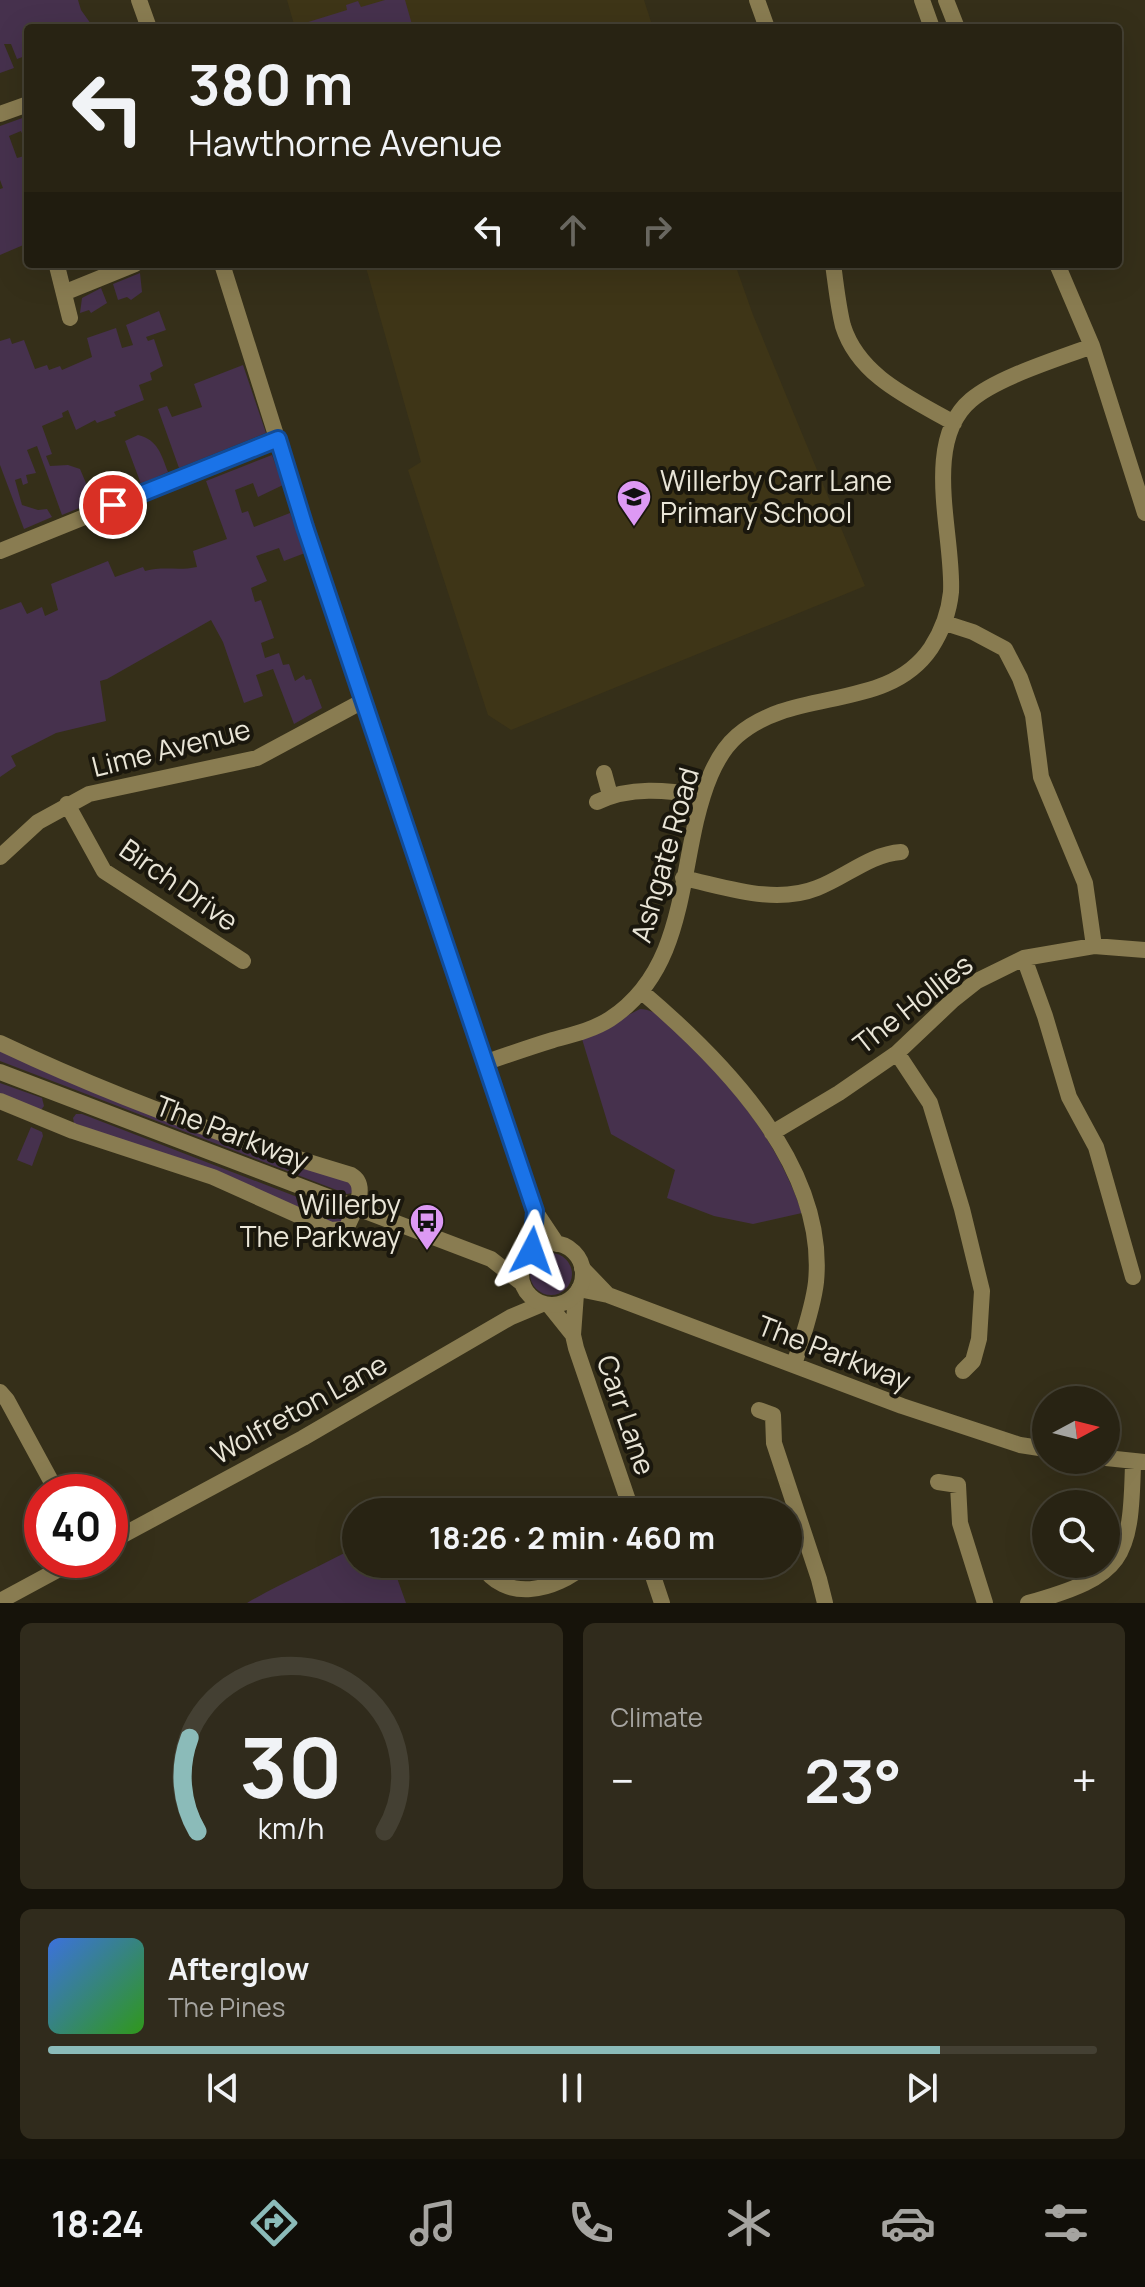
<!DOCTYPE html>
<html lang="en">
<head>
<meta charset="utf-8">
<style>
  body { margin:0; font-family:Manrope,sans-serif; background:#302b1c; color:#f1f3f6; height:100vh; display:flex; flex-direction:column; font-size:30px; white-space:nowrap }
  * { box-sizing:border-box; margin:0 }
  p { font-size:26px; color:#a5a4a0 }
  .icon { flex:none; width:44px; height:44px; fill:none; stroke:currentColor; stroke-width:2; stroke-linecap:round; stroke-linejoin:round }
  .map { position:relative; height:1603px; overflow:hidden }
  .panel { display:flex; flex-direction:column; gap:20px; padding:20px; background:#16130a; flex:1 }
  .panel>* { flex:none }
  .guide { position:absolute; left:24px; top:24px; width:1098px; height:244px; border-radius:8px; box-shadow:0 8px 32px #0002,0 0 0 2px #444033; background:#282313; color:#f1f3f6; overflow:hidden }
  .needle { width:52px; rotate:83deg }
  .controls { position:absolute; left:1032px; top:1386px; display:grid; gap:16px }
  .controls a { display:grid; place-items:center; width:88px; height:88px; border-radius:50%; background:#282313; box-shadow:0 8px 32px #0002,0 0 0 2px #444033; font-size:40px }
  .speed { position:absolute; left:24px; top:1474px; display:flex; gap:16px; font-size:40px; font-weight:700; text-align:center }
  .speed>* { display:grid; place-content:center; width:104px; height:104px; border-radius:50%; background:#282313; box-shadow:0 8px 32px #0002,0 0 0 2px #444033; line-height:1 }
  .speed .limit { border:12px solid #d22; background:#fff; color:#111 }
  .pin { position:absolute; display:grid; place-items:center; width:68px; height:68px; color:#fff; margin:-34px; border:4px solid #fff; border-radius:50%; box-shadow:0 2px 8px #0007 }
  .me { position:absolute; width:88px; margin:-44px; rotate:4deg; stroke-linejoin:round; filter:drop-shadow(0 0 6px #0008) }
  .turn { display:flex; align-items:center; gap:28px; height:168px; padding:0 32px; font-size:36px }
  .turn .icon { width:104px; height:104px; stroke-width:2.5 }
  .turn b { display:block; font-size:56px; line-height:68px }
  .lanes { display:flex; align-items:center; height:76px; padding:0 32px; background:#0003; justify-content:center; gap:40px; direction:ltr }
  .lanes .off { opacity:.35 }
  .big { font-size:60px; font-weight:700; line-height:1.1 }
  .panel .widget { flex:1; display:flex; flex-direction:column; justify-content:center; gap:12px; min-width:0; padding:0 28px; border-radius:12px; background:#302b1c }
  .panel .dial { align-items:center; gap:0 }
  .dial svg { height:208px; overflow:visible; fill:none; stroke:#444033; stroke-width:7; stroke-linecap:round; text-anchor:middle }
  .dial text { fill:#f1f3f6; stroke:none }
  .song { display:flex; align-items:center; gap:24px }
  .cover { width:96px; height:96px; border-radius:12px; background:linear-gradient(135deg,hsl(220 70% 55%),hsl(110 70% 35%)) }
  .played { height:8px; border-radius:4px; background:linear-gradient(90deg,#8bbbb9 85%,#444033 85%) }
  .keys { display:flex; justify-content:space-around; direction:ltr }
  .heat { display:flex; justify-content:space-between; align-items:center; font-size:44px; direction:ltr }
  .panel .tiles { flex:1; display:grid; gap:20px; grid-template-columns:1fr 1fr }
  .widget:last-child { grid-column:span 2 }
  .trip { position:absolute; left:342px; top:1498px; width:460px; height:80px; border-radius:40px; background:#282313; box-shadow:0 8px 32px #0002,0 0 0 2px #444033; font-weight:700; line-height:80px; text-align:center }
  .tab-bar { display:flex; height:128px; justify-content:space-around; align-items:center; background:#100e08; color:#a5a4a0 }
  .tab-bar .icon { width:56px; height:56px }
  .tab-bar .on { color:#8bbbb9 }
  .tab-bar b { font-size:36px; color:#f1f3f6 }
  .map>svg:first-child { display:block }
  .built { fill:#3e3517 }
  .green { fill:#46314d }
  .lines { fill:none; stroke-linecap:round; stroke-linejoin:round }
  .minor { stroke:#897c51; stroke-width:16 }
  .tertiary { stroke:#897c51; stroke-width:16 }
  .route-casing { stroke:#114b97; stroke-width:20 }
  .route { stroke:#1a73e8; stroke-width:14 }
  .labels { text-anchor:middle; stroke-width:8; stroke-linejoin:round; paint-order:stroke }
  .poi-label { font-size:28px; fill:#e9e5d7; stroke:#1a170d; text-anchor:start }
  .street-label { font-size:28px; fill:#e9e5d7; stroke:#1a170d }
</style>
</head>
<body>
<div class="map">
<svg width="1145" height="1603" viewBox="0 0 1145 1603">
  <rect width="100%" height="100%" fill="#352f19"/>
  <path class="built" d="M287,0H644L653,28H295Z
    M365,264H735L753,315L865,586L511,730L488,715L408,470L421,462Z"/>
  <path class="green" d="M0,0H78L81,10L91,24L88,25L89,28H28V55L17,59L11,44H4L14,68L0,73Z
    M385,0H405L413,28H307L305,23L347,10L346,5L358,1L361,7Z
    M28,116V137L24,138L21,131L9,136L17,158L28,155V243L0,255V189L3,188L0,180V126Z
    M140,273L142,292L131,300L127,297L118,300L113,284Z
    M101,288L107,303L91,313L89,310L80,313L82,298Z
    M159,311L166,330L146,337L148,341L154,339L163,366L150,373L152,380L139,385L144,400L114,412L116,416L97,423L95,420L76,430L68,410L62,413L63,417L42,426L52,454L46,456L50,466L68,465L80,469L94,502L62,515L37,446L27,450L36,473L26,475L28,483L23,485L21,478L15,480L22,505L38,510L47,509L52,517L24,529L0,465V341L10,338L12,344L24,340L35,369L47,365L49,370L60,366L62,370L92,357L87,338L116,328L122,348L133,345L126,325Z
    M243,365L266,433L179,468L158,409L167,406L172,417L202,407L194,384Z
    M138,435C158,440 161,454 168,472L141,484L125,441Z
    M272,455L283,485L258,497L253,483L235,490L242,513L248,511L254,527L290,513L305,553L284,561L279,548L256,556L267,581L251,588L255,602L261,600L274,638L261,643L265,658L279,653L283,665L289,664L295,681L304,675L306,680L311,679L322,708L294,724L273,669L256,675L263,696L244,703L223,642L211,620L107,679L100,681L106,721L56,733L11,756L16,766L0,777V610L21,602L27,614L42,607L45,616L58,610L51,584L108,561L115,577L143,567L145,571C162,566 180,571 197,567L193,551L227,539L206,481Z
    M640,1009C662,1010 675,1030 689,1044C739,1094 779,1145 802,1213L753,1224L714,1216L667,1198L675,1170L611,1134L582,1039Z
    M0,1051L350,1180L353,1193L347,1194L0,1061Z
    M0,1083L42,1098L44,1106L41,1110L0,1095Z
    M76,1114H82L323,1207L342,1215L344,1222L333,1225L74,1123L73,1118Z
    M31,1127L42,1132L43,1136L32,1166L17,1160Z
    M530 1274a21 21 0 1 1 42 0a21 21 0 1 1-42 0Z
    M356,1547V1564H392L406,1603H247C283,1582 319,1567 356,1547Z"/>
  <g class="lines">
    <path class="minor" d="M757,0L767,28
      M922,0L932,28
      M946,0L957,28
      M0,114L28,104
      M833,264C836,285 838,306 843,326C859,377 912,399 954,423
      M1057,264L1092,346L1145,513
      M57,266L70,318
      M66,292L135,264
      M0,551L278,439
      M945,623L973,632L1005,649L1020,678L1033,715L1041,777L1085,883L1094,946
      M604,773L610,795
      M597,802C630,786 667,790 702,796
      M67,804L104,871L243,961
      M0,857L38,822L89,794L257,758L363,701
      M683,878C726,887 774,905 817,888C846,877 870,854 901,852
      M1024,958L1045,1016L1069,1097L1096,1147L1133,1277
      M642,992C723,1061 827,1166 816,1282C813,1309 802,1338 794,1365
      M0,1043C112,1096 232,1140 351,1175C370,1186 353,1213 346,1229L331,1230L213,1177L73,1131L0,1101
      M897,1053L930,1103L962,1209L982,1291L979,1339L973,1361L963,1371
      M484,1063C507,1055 530,1047 553,1040C571,1035 593,1030 610,1019C678,974 679,895 696,821C703,792 714,756 737,736C794,686 887,713 931,648C942,631 949,612 951,592C954,536 921,442 971,400C998,377 1058,359 1092,346
      M772,1133L839,1093L897,1053L953,1000L977,981L1024,958L1094,946L1145,950
      M582,1268L608,1295
      M579,1289L608,1295L902,1406L1020,1445L1046,1449
      M576,1294L573,1335L576,1348L632,1512
      M549,1305L573,1335
      M0,1392L7,1400L57,1492
      M759,1410L773,1415L774,1443L819,1579L825,1603
      M1106,1458L1145,1462
      M938,1482L958,1485L960,1523L985,1603
      M110,1542L303,1438L511,1317L542,1304
      M481,1564C504,1603 555,1592 586,1564
      M649,1564L662,1603
      M0,1601L76,1560
      M1028,1603C1124,1576 1131,1560 1133,1462"/>
    <path class="tertiary" d="M139,0L149,28
      M222,264L305,527L529,1194L535,1211L557,1244
      M0,1072L491,1259L523,1284
      M521 1274a31 31 0 1 1 62 0a31 31 0 1 1-62 0Z"/>
  </g>
  <g class="lines">
    <defs>
      <path id="route" d="M113,505L278,439L305,527L535,1211L532,1251"/>
    </defs>
    <use href="#route" class="route-casing"/>
    <use href="#route" class="route"/>
  </g>
  <defs>
    <symbol id="school-pin" viewBox="-11 -11 22 30"><path d="M0 17L-7.5 6A9.5 9.5 0 1 1 7.5 6Z" fill="#dd99f4" stroke="#1a170d"/><path d="M0-5L7-2L0 1L-7-2ZM-4 1L0 2.5L4 1V4Q0 6-4 4Z" fill="#111"/></symbol>
    <symbol id="bus-pin" viewBox="-11 -11 22 30"><path d="M0 17L-7.5 6A9.5 9.5 0 1 1 7.5 6Z" fill="#dd99f4" stroke="#1a170d"/><path d="M-5-6H5V4H4V6H2V4H-2V6H-4V4H-5ZM-3.5-4V0h7V-4ZM-3.5 1.2v1.5H-2V1.2ZM2 1.2v1.5H3.5V1.2Z" fill="#111"/></symbol>
  </defs>
  <g fill-rule="evenodd">
    <use href="#school-pin" x="614" y="477" width="40" height="54"/>
    <use href="#bus-pin" x="407" y="1201" width="40" height="54"/>
  </g>
  <g class="labels">
    <g class="poi-label">
      <text x="660" y="491">Willerby Carr Lane<tspan x="660" dy="32">Primary School</tspan></text>
      <text x="401" y="1215" text-anchor="end">Willerby<tspan x="401" dy="32">The Parkway</tspan></text>
    </g>
    <g class="street-label">
      <text transform="translate(171 748) rotate(-14)" y="10">Lime Avenue</text>
      <text transform="translate(665 855) rotate(-74)" y="10">Ashgate Road</text>
      <text transform="translate(179 885) rotate(35)" y="10">Birch Drive</text>
      <text transform="translate(913 1004) rotate(-38)" y="10">The Hollies</text>
      <text transform="translate(232 1133) rotate(21)" y="10">The Parkway</text>
      <text transform="translate(834 1353) rotate(21)" y="10">The Parkway</text>
      <text transform="translate(299 1409) rotate(-29)" y="10">Wolfreton Lane</text>
      <text transform="translate(626 1415) rotate(71)" y="10">Carr Lane</text>
    </g>
  </g>
</svg>
<div class="controls">
<a><svg class="needle" viewBox="-14 -14 28 28"><path d="M0-13l5 13h-10z" fill="#e53935"/><path d="M0 13l5-13h-10z" fill="#a5a4a0"/></svg></a>
<a><svg class="icon" aria-label="search" viewBox="0 0 24 24"><circle cx="10" cy="10" r="6"/><path d="M15 15l6 6"/></svg></a>
</div>
<div class="speed"><div class="limit">40</div></div>
<div class="pin" style="left:113px;top:505px;background:#d93025"><svg class="icon" aria-label="arrive" viewBox="0 0 24 24"><path d="M6 21V4h12l-3 4 3 4H6"/></svg></div>
<svg class="me" style="left:532px;top:1251px" viewBox="-20 -20 40 40"><path d="M0-17L14 15 0 8-14 15z" fill="#1a73e8" stroke="#fff" stroke-width="4"/></svg>
<div class="trip">18:26 · 2 min · 460 m</div>
<div class="guide">
<div class="turn"><svg class="icon" aria-label="left" viewBox="0 0 24 24"><path d="M17 20v-9H6M10 6l-5 5 5 5"/></svg><div><b>380 m</b>Hawthorne Avenue</div></div>
<div class="lanes"><svg class="icon" aria-label="left" viewBox="0 0 24 24"><path d="M17 20v-9H6M10 6l-5 5 5 5"/></svg><svg class="icon off" aria-label="ahead" viewBox="0 0 24 24"><path d="M12 20V5M6 11l6-6 6 6"/></svg><svg class="icon off" aria-label="right" viewBox="0 0 24 24"><path d="M7 20v-9h11M14 6l5 5-5 5"/></svg></div>
</div>
</div>
<section class="panel">
<div class="tiles">
<div class="widget dial"><svg viewBox="0 0 100 80">
<path d="M14 69A42 42 0 1 1 86 69"/>
<path d="M14 69A42 42 0 0 1 11 33" stroke="#8bbbb9"/>
<text x="50" y="56" font-size="32" font-weight="700">30</text>
<text x="50" y="72" font-size="11">km/h</text>
</svg></div>
<div class="widget"><p>Climate</p>
<div class="heat"><a>−</a><b class="big">23°</b><a>+</a></div>
</div>
<div class="widget">
<div class="song"><i class="cover"></i><div><b>Afterglow</b><p>The Pines</p></div></div>
<div class="played"></div>
<div class="keys"><svg class="icon" aria-label="previous" viewBox="0 0 24 24"><path d="M18 5L8 12l10 7zM5 5v14"/></svg><svg class="icon" aria-label="pause" viewBox="0 0 24 24"><path d="M8 5v14M16 5v14"/></svg><svg class="icon" aria-label="next" viewBox="0 0 24 24"><path d="M6 5l10 7-10 7zM19 5v14"/></svg></div>
</div>
</div>
</section>
<nav class="tab-bar">
<b>18:24</b>
<svg class="icon on" aria-label="directions" viewBox="0 0 24 24"><path d="M12 3l9 9-9 9-9-9zM9 14v-3h6M13 9l2 2-2 2"/></svg>
<svg class="icon" aria-label="music" viewBox="0 0 24 24"><path d="M9 18V5l10-2v13"/><circle cx="6" cy="18" r="3"/><circle cx="16" cy="16" r="3"/></svg>
<svg class="icon" aria-label="phone" viewBox="0 0 24 24"><path d="M5 4h4l2 5-3 2q2 4 5 5l2-3 5 2v4C11 20 4 13 5 4z"/></svg>
<svg class="icon" aria-label="climate" viewBox="0 0 24 24"><path d="M12 3v18M4 7l16 10M4 17L20 7"/></svg>
<svg class="icon" aria-label="car" viewBox="0 0 24 24"><path d="M5 17H2v-5l4-1 3-4h7l3 4 3 1v5h-3M9 17h6M6 11h13"/><circle cx="7" cy="17" r="2"/><circle cx="17" cy="17" r="2"/></svg>
<svg class="icon" aria-label="filters" viewBox="0 0 24 24"><path d="M4 7h16M4 17h16"/><circle cx="9" cy="7" r="2"/><circle cx="15" cy="17" r="2"/></svg>
</nav>
</body>
</html>
